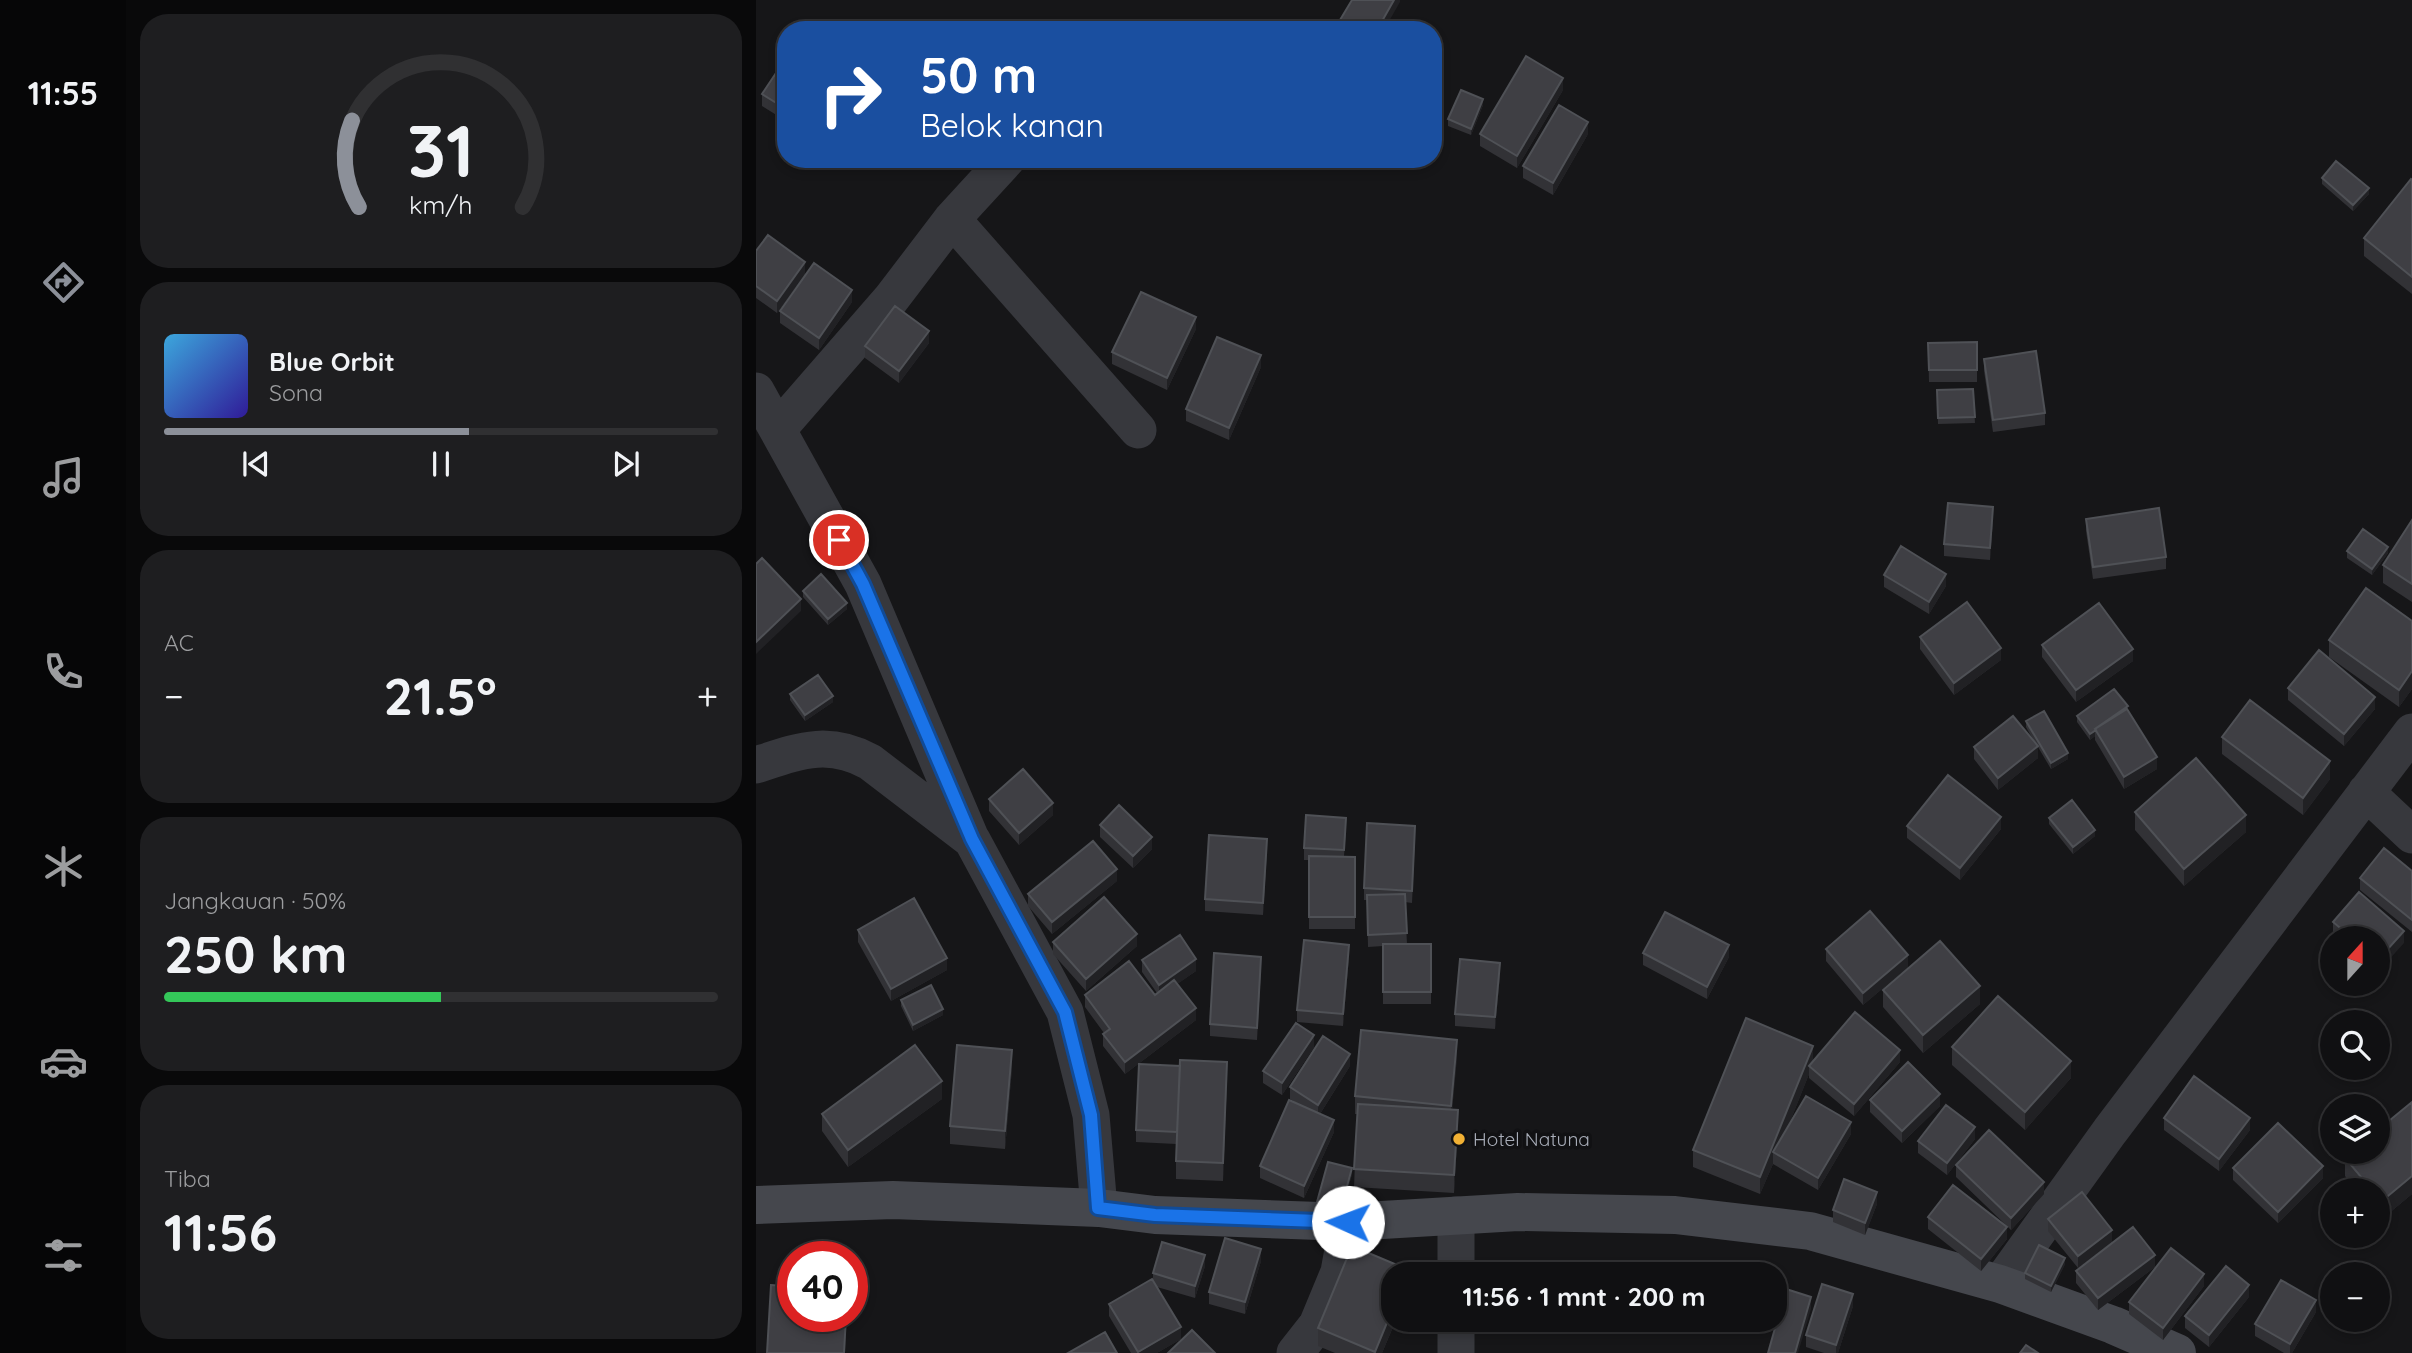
<!DOCTYPE html>
<html lang="id">
<head>
<meta charset="utf-8">
<style>
  body { margin:0; font-family:Quicksand,sans-serif; background:#1e1e20; color:#f1f3f6; height:100vh; display:flex; flex-direction:column; font-size:26px; white-space:nowrap }
  * { box-sizing:border-box; margin:0 }
  p { font-size:23px; color:#9c9d9f }
  .icon { flex:none; width:38px; height:38px; fill:none; stroke:currentColor; stroke-width:2; stroke-linecap:round; stroke-linejoin:round }
  .map { position:relative; flex:1; overflow:hidden }
  .drawer { display:flex; flex-direction:column; gap:14px; padding:14px; background:#09090a; width:630px }
  .drawer>* { flex:none }
  .banner { position:absolute; left:21px; top:21px; width:665px; height:147px; border-radius:28px; box-shadow:0 4px 10px #0003,0 0 0 2px #303032; background:#1a4fa0; color:#fff; overflow:hidden }
  .needle { width:46px; rotate:21deg }
  .tools { position:absolute; left:1564px; top:926px; display:grid; gap:14px }
  .tools a { display:grid; place-items:center; width:70px; height:70px; border-radius:50%; background:#101012; box-shadow:0 4px 10px #0003,0 0 0 2px #303032; font-size:35px }
  .speed { position:absolute; left:21px; top:1241px; display:flex; gap:14px; font-size:35px; font-weight:700; text-align:center }
  .speed>* { display:grid; place-content:center; width:91px; height:91px; border-radius:50%; background:#101012; box-shadow:0 4px 10px #0003,0 0 0 2px #303032; line-height:1 }
  .speed .limit { border:10px solid #d22; background:#fff; color:#111 }
  .pin { position:absolute; display:grid; place-items:center; width:60px; height:60px; color:#fff; margin:-30px; border:4px solid #fff; border-radius:50%; box-shadow:0 2px 7px #0007 }
  .me { position:absolute; width:77px; margin:-38px; rotate:272deg; stroke-linejoin:round; filter:drop-shadow(0 0 5px #0008) }
  .turn { display:flex; align-items:center; gap:24px; height:147px; padding:0 28px; font-size:32px }
  .turn .icon { width:91px; height:91px; stroke-width:2.5 }
  .turn b { display:block; font-size:49px; line-height:60px }
  .big { font-size:52px; font-weight:800; line-height:1.1 }
  .drawer .tile { flex:1; display:flex; flex-direction:column; justify-content:center; gap:10px; min-width:0; padding:0 24px; border-radius:28px; background:#1e1e20 }
  .drawer .dial { align-items:center; gap:0 }
  .dial svg { height:182px; overflow:visible; fill:none; stroke:#303032; stroke-width:7; stroke-linecap:round; text-anchor:middle }
  .dial text { fill:#f1f3f6; stroke:none }
  .song { display:flex; align-items:center; gap:21px }
  .cover { width:84px; height:84px; border-radius:10px; background:linear-gradient(135deg,hsl(200 70% 55%),hsl(250 70% 35%)) }
  .played { height:7px; border-radius:4px; background:linear-gradient(90deg,#8c9099 55%,#303032 55%) }
  .keys { display:flex; justify-content:space-around; direction:ltr }
  .heat { display:flex; justify-content:space-between; align-items:center; font-size:38px; direction:ltr }
  .charge { height:10px; border-radius:5px; background:linear-gradient(90deg,#34c759 50%,#303032 0) }
  .trip { position:absolute; left:625px; top:1262px; width:406px; height:70px; border-radius:28px; background:#101012; box-shadow:0 4px 10px #0003,0 0 0 2px #303032; font-weight:800; line-height:70px; text-align:center }
  main { display:flex; flex:1; min-height:0 }
  .menu { display:flex; flex-direction:column; width:126px; justify-content:space-around; align-items:center; background:#060607; color:#9c9d9f }
  .menu .icon { width:49px; height:49px }
  .menu .active { color:#8c9099 }
  .menu b { font-size:32px; color:#f1f3f6 }
  .map>svg:first-child { display:block }
  .lines { fill:none; stroke-linecap:round; stroke-linejoin:round }
  .street { stroke:#37383d; stroke-width:37 }
  .secondary { stroke:#45474d; stroke-width:38 }
  .wall { fill:#323236 }
  .shaded-wall { fill:#212124 }
  .building { fill:#3f3f44; stroke:#4f5156; stroke-width:2 }
  .route-casing { stroke:#114b97; stroke-width:18 }
  .route { stroke:#1a73e8; stroke-width:12 }
  .poi-dot { fill:#f2b134; stroke:#111113; stroke-width:2.5 }
  .labels { text-anchor:middle; stroke-width:7; stroke-linejoin:round; paint-order:stroke }
  .poi-label { font-size:19px; fill:#a8adb8; stroke:#111113; text-anchor:start }
</style>
</head>
<body>
<main>
<nav class="menu">
<b>11:55</b>
<svg class="icon active" aria-label="directions" viewBox="0 0 24 24"><path d="M12 3l9 9-9 9-9-9zM9 14v-3h6M13 9l2 2-2 2"/></svg>
<svg class="icon" aria-label="music" viewBox="0 0 24 24"><path d="M9 18V5l10-2v13"/><circle cx="6" cy="18" r="3"/><circle cx="16" cy="16" r="3"/></svg>
<svg class="icon" aria-label="phone" viewBox="0 0 24 24"><path d="M5 4h4l2 5-3 2q2 4 5 5l2-3 5 2v4C11 20 4 13 5 4z"/></svg>
<svg class="icon" aria-label="climate" viewBox="0 0 24 24"><path d="M12 3v18M4 7l16 10M4 17L20 7"/></svg>
<svg class="icon" aria-label="car" viewBox="0 0 24 24"><path d="M5 17H2v-5l4-1 3-4h7l3 4 3 1v5h-3M9 17h6M6 11h13"/><circle cx="7" cy="17" r="2"/><circle cx="17" cy="17" r="2"/></svg>
<svg class="icon" aria-label="filters" viewBox="0 0 24 24"><path d="M4 7h16M4 17h16"/><circle cx="9" cy="7" r="2"/><circle cx="15" cy="17" r="2"/></svg>
</nav>
<section class="drawer">
<div class="tile dial"><svg viewBox="0 0 100 80">
<path d="M14 69A42 42 0 1 1 86 69"/>
<path d="M14 69A42 42 0 0 1 11 31" stroke="#8c9099"/>
<text x="50" y="56" font-size="32" font-weight="700">31</text>
<text x="50" y="72" font-size="11">km/h</text>
</svg></div>
<div class="tile">
<div class="song"><i class="cover"></i><div><b>Blue Orbit</b><p>Sona</p></div></div>
<div class="played"></div>
<div class="keys"><svg class="icon" aria-label="previous" viewBox="0 0 24 24"><path d="M18 5L8 12l10 7zM5 5v14"/></svg><svg class="icon" aria-label="pause" viewBox="0 0 24 24"><path d="M8 5v14M16 5v14"/></svg><svg class="icon" aria-label="next" viewBox="0 0 24 24"><path d="M6 5l10 7-10 7zM19 5v14"/></svg></div>
</div>
<div class="tile"><p>AC</p>
<div class="heat"><a>−</a><b class="big">21.5°</b><a>+</a></div>
</div>
<div class="tile"><p>Jangkauan · 50%</p><b class="big">250 km</b><div class="charge"></div></div>
<div class="tile"><p>Tiba</p><b class="big">11:56</b></div>
</section>
<div class="map">
<svg width="1656" height="1353" viewBox="0 0 1656 1353">
  <rect width="100%" height="100%" fill="#161618"/>
  <g class="lines">
    <path class="street" d="M196,219L382,430
      M0,391L107,584L215,839
      M22,429L135,299L196,219L251,159
      M0,765C43,751 72,739 114,762L216,840L309,1012L335,1115L343,1208
      M1610,792L1656,835
      M700,1274V1215
      M1244,1284L1354,1131L1656,732
      M539,1353L561,1325L583,1272L592,1222
      M700,1353V1320"/>
    <path class="secondary" d="M0,1205L137,1200L343,1208L399,1215L592,1222L762,1212L919,1215L1054,1231L1244,1284L1357,1325L1421,1353"/>
  </g>
  <path class="wall" d="M30,58V121L6,106V94Z
    M807,90L761,168L724,146V134Z
    M727,105L715,135L692,126V119Z
    M832,134L797,195L767,178V166Z
    M1566,178L1613,194L1597,211L1566,184Z
    M1656,180V294L1608,256V238Z
    M0,251L49,274L21,313L0,298Z
    M96,302L63,350L24,323V311Z
    M440,329L411,390L356,364V352Z
    M1221,342V382H1173L1172,343Z
    M173,343L143,383L109,358V346Z
    M1228,359L1289,413V425L1237,432L1228,371Z
    M505,367L473,440L430,421V409Z
    M1217,389L1219,423L1182,424L1181,390Z
    M1237,519L1234,560L1188,556V544Z
    M1330,519L1410,557V569L1337,579L1330,531Z
    M1656,520V602L1627,583V565Z
    M1591,551L1632,553L1616,575L1591,558Z
    M1128,575L1190,586L1173,614L1128,587Z
    M47,591L91,609L72,625L47,597Z
    M1656,621V689L1643,707L1573,657V640Z
    M1164,637L1245,660L1198,695L1164,649Z
    M1286,645L1377,661L1320,702L1286,657Z
    M1532,688L1619,709L1588,746L1532,700Z
    M34,694L77,702L49,721L34,700Z
    M1372,710L1401,769L1368,789L1339,740V736L1334,740L1321,722V716Z
    M1270,721L1312,759L1295,769L1282,747V758L1242,790L1218,759V747L1280,745L1270,727Z
    M1466,737L1574,779L1547,815L1466,754Z
    M233,799L297,815L263,845L233,811Z
    M1379,812L1490,832L1428,886L1379,830Z
    M1293,818L1339,836L1317,854L1293,824Z
    M344,825L396,849L377,868L344,837Z
    M1151,826L1245,829L1204,880L1151,838Z
    M590,830L588,856L599,857V929H553V860H548V848Z
    M659,838L656,903L649,902L651,944H675V1004H627V946L612,947L611,900H608V888Z
    M511,851L507,915L449,911V899Z
    M1656,871V932L1604,890V878Z
    M361,881L296,934L272,906V894Z
    M1577,922L1648,943L1622,938H1582L1577,934Z
    M102,930L191,970L135,1001L102,942Z
    M297,942L381,946L330,991L297,954Z
    M1070,949L1152,967L1107,1005L1070,961Z
    M887,953L973,957L951,999L887,965Z
    M593,957L587,1026L541,1022V1010Z
    M386,960L440,971L421,984L440,1020L369,1074L347,1046V1034L348,1033L329,1007V995H399L401,993L386,972Z
    M505,969L501,1040L454,1036V1024Z
    M744,975L739,1029L699,1026V1014Z
    M1127,990L1224,1004L1167,1053L1127,1007Z
    M145,1000L187,1015L157,1031L145,1006Z
    M558,1047L526,1095L507,1083V1071Z
    M1196,1047L1315,1078L1269,1130L1196,1065Z
    M701,1057L696,1110L702,1128L698,1193L598,1187L601,1114H599V1096Z
    M1057,1061L1144,1062L1098,1116L1053,1078V1074L1033,1124L1095,1134L1062,1190L1017,1164L1004,1194L937,1167V1150Z
    M594,1066L564,1114L578,1132L548,1198L504,1178V1166L545,1106L534,1099V1087Z
    M256,1068L249,1149L194,1144V1126Z
    M471,1080L467,1181L420,1179V1144L380,1142V1130Z
    M186,1099L92,1167L66,1131V1114Z
    M1114,1100L1184,1106L1146,1143L1114,1112Z
    M1656,1102V1194L1626,1219L1622,1214V1190H1601L1589,1176V1158Z
    M1408,1118L1494,1130L1463,1171L1408,1130Z
    M1219,1139L1191,1175L1162,1153V1141Z
    M1200,1165L1288,1194L1255,1230L1200,1177Z
    M1477,1168L1567,1178L1522,1223L1477,1180Z
    M596,1174L585,1214L561,1208V1202Z
    M1121,1204L1109,1235L1077,1222V1210Z
    M1172,1217L1251,1239L1225,1271L1172,1229Z
    M1292,1219L1356,1242L1322,1268L1292,1231Z
    M505,1261L489,1314L453,1304V1292Z
    M1309,1264L1295,1292L1269,1279V1273Z
    M449,1266L439,1298L401,1287L425,1339L401,1353H375L353,1316V1304L397,1280V1273Z
    M1399,1267L1342,1310L1320,1283V1271Z
    M653,1274L640,1320L626,1353H579L562,1346V1328Z
    M1448,1286L1407,1340L1373,1314V1302Z
    M1493,1297L1453,1347L1429,1328V1316Z
    M1097,1306L1082,1353H1068L1050,1347V1335Z
    M1560,1312L1536,1353H1528L1499,1336V1324Z
    M933,1320H967L962,1334L933,1322Z"/>
  <path class="shaded-wall" d="M638,0H644V2L628,30H621Z
    M685,57V69L677,85V73Z
    M807,78V90L761,168V156Z
    M727,99V105L715,135V129Z
    M832,122V134L797,195V183Z
    M1613,188V194L1597,211V205Z
    M49,262V274L21,313V301Z
    M96,290V302L63,350V338Z
    M440,317V329L411,390V378Z
    M173,331V343L143,383V371Z
    M505,355V367L473,440V428Z
    M1237,507V519L1234,560V548Z
    M1632,547V553L1616,575V569Z
    M1190,574V586L1173,614V602Z
    M45,599V611L0,654V642Z
    M91,603V609L72,625V619Z
    M1245,648V660L1198,695V683Z
    M1377,649V661L1320,702V690Z
    M1656,671V689L1643,707V690Z
    M77,696V702L49,721V715Z
    M1619,697V709L1588,746V734Z
    M1339,730V736L1334,740V734Z
    M1282,746V758L1242,790V778Z
    M1312,753V759L1295,769V763Z
    M1401,757V769L1368,789V777Z
    M1574,761V779L1547,815V798Z
    M297,803V815L263,845V833Z
    M1490,815V832L1428,886V869Z
    M1245,817V829L1204,880V868Z
    M1339,830V836L1317,854V847Z
    M396,837V849L377,868V856Z
    M511,839V851L507,915V903Z
    M361,869V881L296,934V922Z
    M1648,931V943L1622,972V960Z
    M381,934V946L330,991V979Z
    M593,945V957L587,1026V1014Z
    M973,945V957L951,999V987Z
    M1152,955V967L1107,1005V993Z
    M191,958V970L135,1001V989Z
    M440,959V971L403,997V985Z
    M744,963V975L739,1029V1017Z
    M1224,986V1004L1167,1053V1035Z
    M440,1008V1020L369,1074V1062Z
    M187,1009V1015L157,1031V1025Z
    M558,1035V1047L526,1095V1083Z
    M701,1040V1057L695,1124V1106Z
    M1057,1046V1063L1053,1066V1074L1021,1154L1017,1152V1164L1004,1194V1177Z
    M256,1050V1068L249,1149V1131Z
    M1144,1050V1062L1098,1116V1104Z
    M594,1054V1066L562,1117V1105Z
    M1315,1061V1078L1269,1130V1112Z
    M471,1062V1080L467,1181V1163Z
    M186,1081V1099L92,1167V1150Z
    M1184,1094V1106L1146,1143V1131Z
    M702,1110V1128L698,1193V1175Z
    M1494,1118V1130L1463,1171V1159Z
    M578,1120V1132L548,1198V1186Z
    M1095,1122V1134L1062,1190V1178Z
    M1219,1127V1139L1191,1175V1163Z
    M1567,1166V1178L1522,1223V1212Z
    M596,1168V1174L585,1214V1208Z
    M1656,1176V1194L1626,1219V1201Z
    M1288,1182V1194L1255,1230V1218Z
    M1121,1192V1204L1109,1235V1223Z
    M1251,1227V1239L1225,1271V1259Z
    M1356,1230V1242L1322,1268V1256Z
    M505,1249V1261L489,1314V1302Z
    M449,1255V1266L439,1298V1286Z
    M1399,1255V1267L1342,1310V1298Z
    M1309,1258V1264L1295,1292V1286Z
    M1448,1274V1286L1407,1340V1328Z
    M1493,1285V1297L1453,1347V1335Z
    M1097,1294V1306L1082,1353H1080V1345Z
    M1055,1297V1309L1042,1353H1039Z
    M1560,1300V1312L1536,1353H1534V1344Z
    M637,1308V1320H640L626,1353H619Z
    M90,1316H91L89,1353H88Z
    M963,1320H967L962,1334V1322Z
    M425,1327V1339L401,1353H382Z"/>
  <path class="building" d="M596,0H638L621,30H578Z
    M677,54L685,57L677,73Z
    M770,56L807,78L761,156L724,134Z
    M30,58V109L6,94Z
    M705,90L727,99L715,129L692,119Z
    M803,105L832,122L797,183L767,166Z
    M1580,161L1613,188L1597,205L1566,178Z
    M1655,179L1656,180V277L1608,238Z
    M12,235L49,262L21,301L0,286V251Z
    M58,263L96,290L63,338L24,311Z
    M385,292L440,317L411,378L356,352Z
    M139,306L173,331L143,371L109,346Z
    M461,337L505,355L473,428L430,409Z
    M1221,342V370H1173L1172,343Z
    M1280,351L1289,413L1237,420L1228,359Z
    M1217,389L1219,417L1182,418L1181,390Z
    M1192,503L1237,507L1234,548L1188,544Z
    M1403,508L1410,557L1337,567L1330,519Z
    M1656,520V584L1627,565Z
    M1607,529L1632,547L1616,569L1591,551Z
    M1145,546L1190,574L1173,602L1128,575Z
    M6,558L45,599L0,642V564Z
    M65,574L91,603L72,619L47,591Z
    M1610,588L1656,621V671L1643,690L1573,640Z
    M1211,602L1245,648L1198,683L1164,637Z
    M1343,603L1377,649L1320,690L1286,645Z
    M1563,650L1619,697L1588,734L1532,688Z
    M62,675L77,696L49,715L34,694Z
    M1358,689L1372,706L1339,729L1340,730L1334,734L1321,716Z
    M1494,700L1574,761L1547,798L1466,737Z
    M1371,709L1401,757L1368,777L1339,729Z
    M1288,711L1312,753L1295,763L1270,721Z
    M1257,716L1282,746L1242,778L1218,747Z
    M1440,758L1490,815L1428,869L1379,812Z
    M267,769L297,803L263,833L233,799Z
    M1192,775L1245,817L1204,868L1151,826Z
    M1316,800L1339,830L1317,847L1293,818Z
    M363,805L396,837L377,856L344,825Z
    M550,815L590,818L588,850L548,848Z
    M611,823L659,826L656,891L608,888Z
    M453,835L511,839L507,903L449,899Z
    M337,841L361,869L296,922L272,894Z
    M1628,848L1656,871V920L1604,878Z
    M553,856L599,857V917H553Z
    M1603,892L1648,931L1622,960V938H1596L1577,922Z
    M649,894L651,933L612,935L611,895Z
    M348,897L381,934L330,979L297,942Z
    M158,898L191,958L135,989L102,930Z
    M1114,911L1152,955L1107,993L1070,949Z
    M909,912L973,945L951,987L887,953Z
    M424,935L440,959L403,985L386,960Z
    M548,940L593,945L587,1014L541,1010Z
    M1184,941L1224,986L1167,1035L1127,990Z
    M627,944H675V992H627Z
    M458,953L505,957L501,1028L454,1024Z
    M704,959L744,963L739,1017L699,1014Z
    M373,961L399,995L418,980L440,1008L369,1062L347,1034L354,1029L329,995Z
    M175,985L187,1009L157,1025L145,1000Z
    M1242,996L1315,1061L1269,1112L1196,1047Z
    M1099,1012L1144,1050L1098,1104L1053,1066Z
    M990,1018L1057,1046L1004,1177L937,1150Z
    M540,1023L558,1035L526,1083L507,1071Z
    M605,1030L701,1040L695,1106L599,1096Z
    M567,1036L594,1054L562,1105L534,1087Z
    M159,1045L186,1081L92,1150L66,1114Z
    M201,1045L256,1050L249,1131L194,1126Z
    M424,1060L471,1062L467,1163L420,1161Z
    M1152,1062L1184,1094L1146,1131L1114,1100Z
    M383,1064L424,1066L421,1132L380,1130Z
    M1438,1076L1494,1118L1463,1159L1408,1118Z
    M1050,1096L1095,1122L1062,1178L1017,1152Z
    M533,1100L578,1120L548,1186L504,1166Z
    M1656,1102V1176L1626,1201L1622,1197V1190H1616L1589,1158L1597,1152H1622V1130Z
    M602,1104L702,1110L698,1175L598,1169Z
    M1190,1105L1219,1127L1191,1163L1162,1141Z
    M1522,1123L1567,1166L1522,1212L1477,1168Z
    M1233,1130L1288,1182L1255,1218L1200,1165Z
    M572,1162L596,1168L585,1208L561,1202Z
    M1088,1179L1121,1192L1109,1223L1077,1210Z
    M1197,1185L1251,1227L1225,1259L1172,1217Z
    M1326,1192L1356,1230L1322,1256L1292,1219Z
    M1377,1227L1399,1255L1342,1298L1320,1271Z
    M469,1238L505,1249L489,1302L453,1292Z
    M406,1242L449,1255L439,1286L397,1273Z
    M1283,1245L1309,1258L1295,1286L1269,1273Z
    M596,1246L653,1270L651,1274H637V1308L619,1352L562,1328Z
    M1415,1248L1448,1274L1407,1328L1373,1302Z
    M661,1261L695,1263L694,1274H660Z
    M1470,1266L1493,1285L1453,1335L1429,1316Z
    M396,1279L425,1327L382,1352L353,1304Z
    M1525,1280L1560,1300L1534,1344L1499,1324Z
    M1066,1284L1097,1294L1080,1345L1050,1335Z
    M15,1285L37,1287V1316H90L88,1353H11Z
    M1030,1289L1055,1297L1039,1353H1012Z
    M436,1330L459,1353H412Z
    M349,1332L361,1353H312Z
    M1270,1345L1282,1353H1264Z"/>
  <g class="lines">
    <defs>
      <path id="route" d="M83,540L107,584L216,839L309,1012L335,1115L342,1208L399,1215L592,1222"/>
    </defs>
    <use href="#route" class="route-casing"/>
    <use href="#route" class="route"/>
  </g>
  <circle class="poi-dot" cx="703" cy="1139" r="7"/>
  <g class="labels">
    <g class="poi-label">
      <text x="717" y="1146">Hotel Natuna</text>
    </g>
  </g>
</svg>
<div class="tools">
<a><svg class="needle" viewBox="-14 -14 28 28"><path d="M0-13l5 13h-10z" fill="#e53935"/><path d="M0 13l5-13h-10z" fill="#9c9d9f"/></svg></a>
<a><svg class="icon" aria-label="search" viewBox="0 0 24 24"><circle cx="10" cy="10" r="6"/><path d="M15 15l6 6"/></svg></a>
<a><svg class="icon" aria-label="layers" viewBox="0 0 24 24"><path d="M12 4l9 5-9 5-9-5zM3 14l9 5 9-5"/></svg></a>
<a>+</a>
<a>−</a>
</div>
<div class="speed"><div class="limit">40</div></div>
<div class="pin" style="left:83px;top:540px;background:#d93025"><svg class="icon" aria-label="arrive" viewBox="0 0 24 24"><path d="M6 21V4h12l-3 4 3 4H6"/></svg></div>
<svg class="me" style="left:592px;top:1222px" viewBox="-20 -20 40 40"><circle r="19" fill="#fff"/><path d="M0-13L10 11 0 6-10 11z" fill="#1a73e8"/></svg>
<div class="trip">11:56 · 1 mnt · 200 m</div>
<div class="banner">
<div class="turn"><svg class="icon" aria-label="right" viewBox="0 0 24 24"><path d="M7 20v-9h11M14 6l5 5-5 5"/></svg><div><b>50 m</b>Belok kanan</div></div>
</div>
</div>
</main>
</body>
</html>
